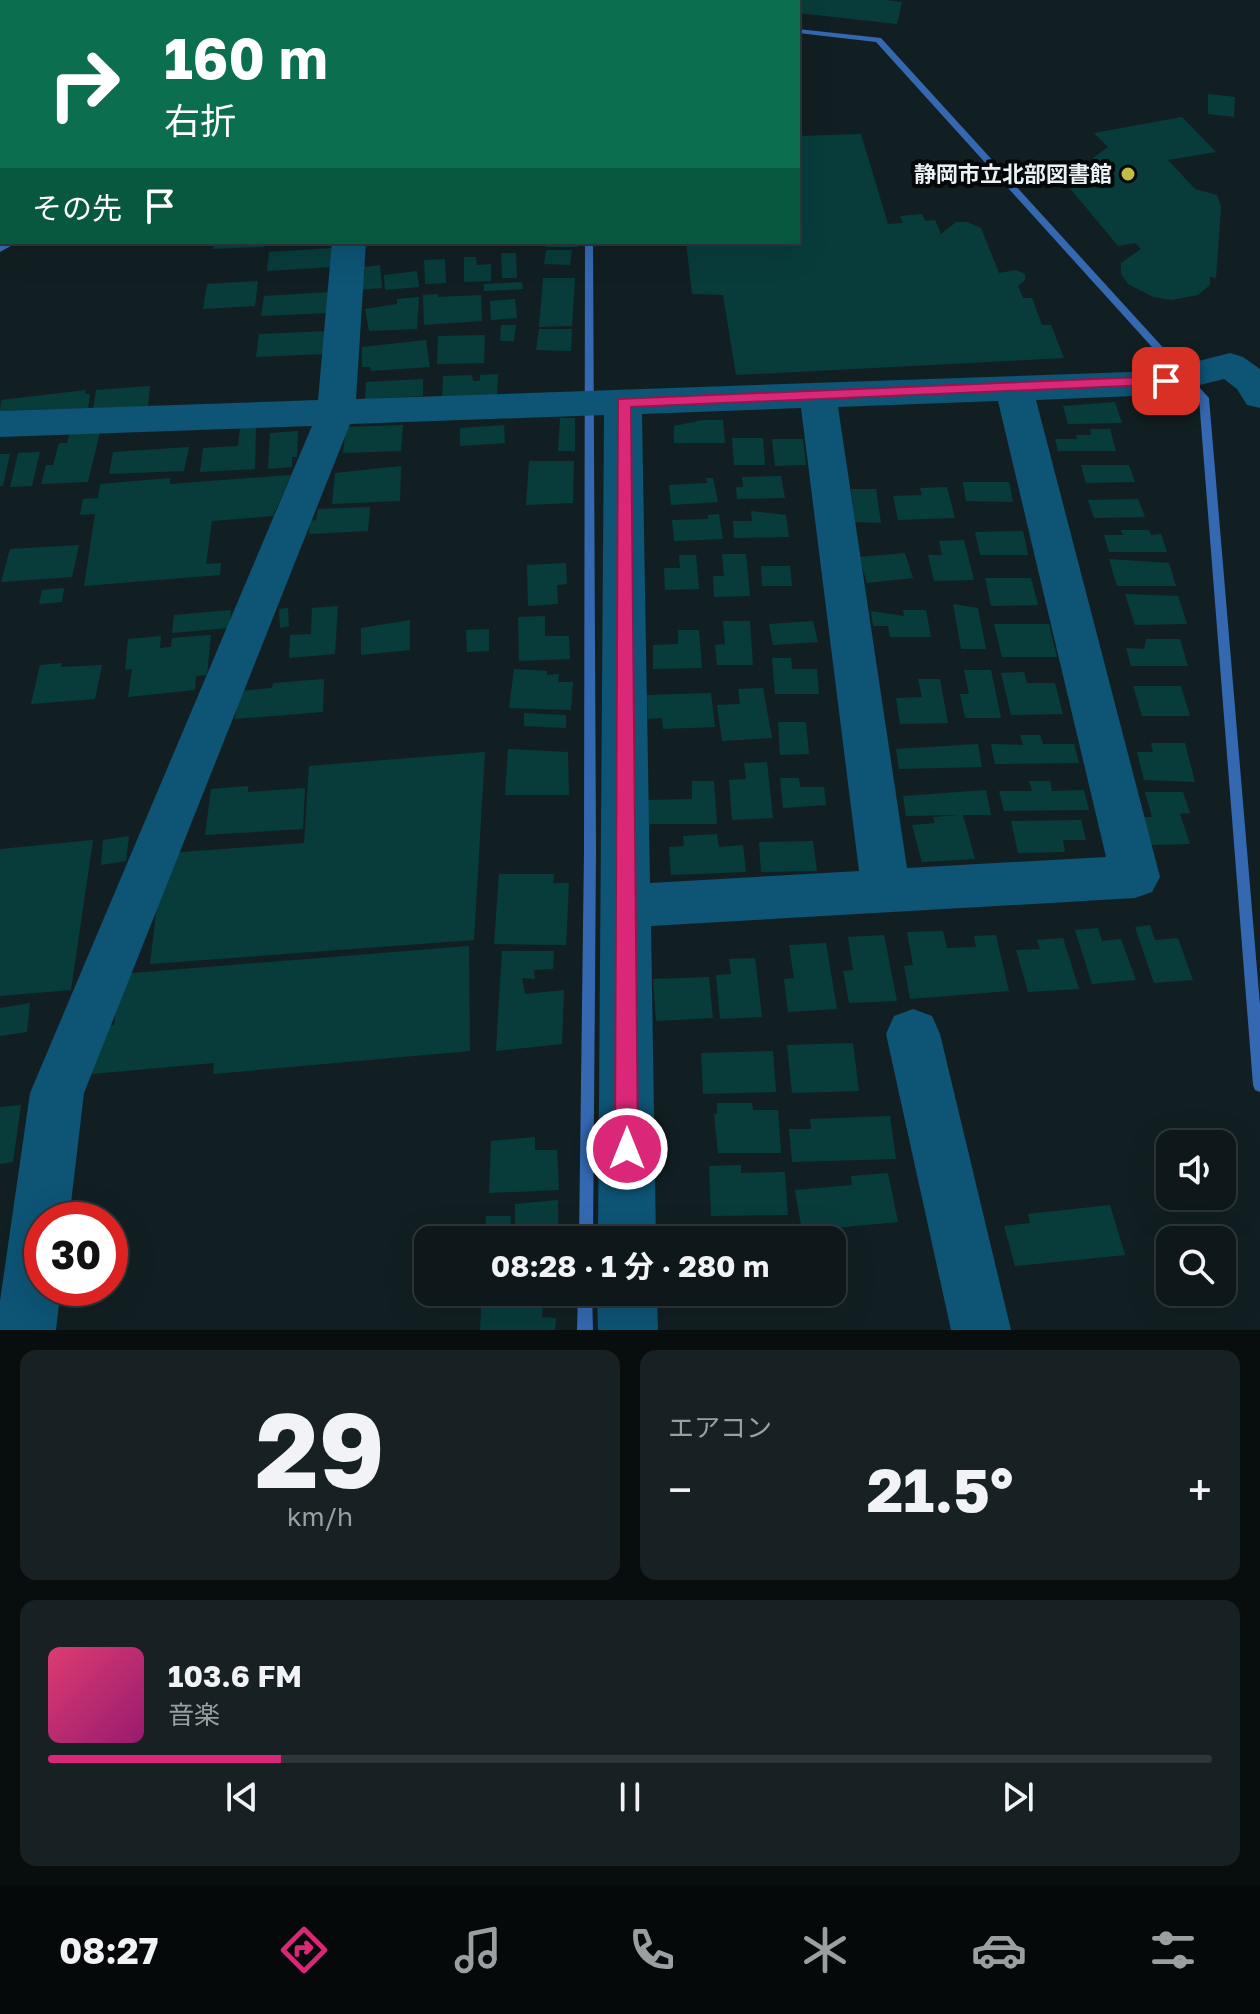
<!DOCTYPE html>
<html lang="ja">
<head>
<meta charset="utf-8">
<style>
  body { margin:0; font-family:"Golos Text","Noto Sans JP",sans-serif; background:#172023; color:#f1f3f6; height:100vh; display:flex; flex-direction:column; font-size:30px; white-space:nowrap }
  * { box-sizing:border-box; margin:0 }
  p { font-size:26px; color:#9b9fa2 }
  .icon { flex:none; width:44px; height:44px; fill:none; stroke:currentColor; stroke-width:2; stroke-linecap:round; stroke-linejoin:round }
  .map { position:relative; height:1330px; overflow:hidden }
  .sheet { display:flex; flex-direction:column; gap:20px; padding:20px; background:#080d0e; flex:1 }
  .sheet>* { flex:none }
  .top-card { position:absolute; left:0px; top:0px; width:800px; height:244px; box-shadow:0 8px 32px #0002,0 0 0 2px #2e3639; background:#0b6e4f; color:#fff; overflow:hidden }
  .fabs { position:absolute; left:1156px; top:1130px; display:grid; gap:16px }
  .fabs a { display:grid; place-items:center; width:80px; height:80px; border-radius:16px; background:#0e171a; box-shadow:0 8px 32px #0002,0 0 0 2px #2e3639; font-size:40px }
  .speed { position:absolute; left:24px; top:1202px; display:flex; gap:16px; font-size:40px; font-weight:700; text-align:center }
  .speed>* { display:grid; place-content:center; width:104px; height:104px; border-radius:50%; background:#0e171a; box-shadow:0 8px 32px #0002,0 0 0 2px #2e3639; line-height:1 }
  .speed .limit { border:12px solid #d22; background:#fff; color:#111 }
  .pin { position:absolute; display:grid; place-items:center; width:68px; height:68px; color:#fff; margin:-34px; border-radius:16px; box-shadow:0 4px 12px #0006 }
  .me { position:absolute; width:88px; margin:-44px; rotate:0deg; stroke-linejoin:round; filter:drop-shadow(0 0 6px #0008) }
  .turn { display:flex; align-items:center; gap:28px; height:168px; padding:0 32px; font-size:36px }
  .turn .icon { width:104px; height:104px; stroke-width:2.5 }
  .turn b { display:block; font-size:56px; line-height:68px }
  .then { display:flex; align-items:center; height:76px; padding:0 32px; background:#0003; gap:16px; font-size:30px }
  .big { font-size:60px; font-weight:700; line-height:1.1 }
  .sheet .card { flex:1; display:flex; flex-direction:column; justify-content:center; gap:12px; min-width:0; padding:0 28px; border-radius:16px; background:#172023 }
  .sheet .dial { align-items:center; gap:0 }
  .dial b { font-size:104px; line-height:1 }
  .song { display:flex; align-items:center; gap:24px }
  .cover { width:96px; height:96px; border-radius:12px; background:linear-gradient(135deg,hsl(340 70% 55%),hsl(320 70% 35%)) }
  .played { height:8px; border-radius:4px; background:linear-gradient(90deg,#db2777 20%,#2e3639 20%) }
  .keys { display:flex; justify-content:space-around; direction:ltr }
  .heat { display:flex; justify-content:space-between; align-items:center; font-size:44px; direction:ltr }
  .sheet .tiles { flex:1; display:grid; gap:20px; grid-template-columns:1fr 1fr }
  .card:last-child { grid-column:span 2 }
  .trip { position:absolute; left:414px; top:1226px; width:432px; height:80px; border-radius:16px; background:#0e171a; box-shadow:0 8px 32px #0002,0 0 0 2px #2e3639; font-weight:700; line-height:80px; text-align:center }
  .tab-bar { display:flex; height:128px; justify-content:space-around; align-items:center; background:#06090a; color:#9b9fa2 }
  .tab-bar .icon { width:56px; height:56px }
  .tab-bar .current { color:#db2777 }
  .tab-bar b { font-size:36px; color:#f1f3f6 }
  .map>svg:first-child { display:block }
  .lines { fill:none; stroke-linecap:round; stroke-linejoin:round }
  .stream { fill:#3469b2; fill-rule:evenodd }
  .building { fill:#083c3b }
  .minor { fill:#0d5475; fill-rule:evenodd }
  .route { fill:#db2777; stroke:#8e194d; stroke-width:2 }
  .poi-dot { fill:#c0be40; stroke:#040809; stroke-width:3 }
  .labels { text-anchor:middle; stroke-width:8; stroke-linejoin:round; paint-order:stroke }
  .far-poi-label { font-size:22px; font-weight:bold; fill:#e9f1f4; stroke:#040809; text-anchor:end }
</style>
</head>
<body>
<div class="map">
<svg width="1260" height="1330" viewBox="0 0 1260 1330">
  <rect width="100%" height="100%" fill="#121f22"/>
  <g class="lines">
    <path class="stream" d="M680,0H686L687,2H681Z
      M798,29L881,38L1209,398L1260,1005V1092L1255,1090L1253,1085L1199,399L876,42L798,33Z
      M7,242H18L0,252V246Z
      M585,242H593L596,850L593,1240H579L584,850Z
      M578,1292H592L593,1330H577Z"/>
  </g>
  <path class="building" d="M798,0H885L902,2L897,24L798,13Z
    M1208,94L1235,97L1234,117L1208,114Z
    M1182,117L1216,152L1168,160L1195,189L1217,195L1221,207L1216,278L1210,277V285L1198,295L1171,300L1153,297L1128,284L1121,274V263L1141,249L1135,243L1118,246L1069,187L1098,182L1092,175L1098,174L1093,158L1108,147L1094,133Z
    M861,134L888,224L903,223L900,216L922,214L925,221L935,220L941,234L956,222H967L981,228L999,273L1016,270L1025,274V280L1018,286L1023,298H1032L1042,325H1051L1064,358L736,375L723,295L692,294L686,242H798V136Z
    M214,242H265L264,247L213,249Z
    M546,242H579L578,247H545Z
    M333,248L332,267L267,271L269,252Z
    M546,250H572L570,265L544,264Z
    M501,253H516L517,278H502Z
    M464,257H476L477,265L491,264V281L464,282Z
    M445,259L446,283L425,284L424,260Z
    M380,265L382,288L360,290L359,274H365L364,267Z
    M417,271L419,287L385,290L384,275Z
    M543,278H575L572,326L539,327Z
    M258,281L255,306L203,309L207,284Z
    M522,282L523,289L484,291V284Z
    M330,292L329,313L261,316L264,296Z
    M438,294V297L481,295L482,321L424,325L423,295Z
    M419,297L417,329L369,331L365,309L397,304V299Z
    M515,299L517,318L491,320L490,301Z
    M501,325H516L514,341H500Z
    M539,329H572L571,351L536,350Z
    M328,331L326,354L256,357L259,334Z
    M485,335L484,363L437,364L438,336Z
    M426,340L430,367L371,371L370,367H362V347Z
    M498,374L497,399L442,401L443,376L472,375L473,381H480V375Z
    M423,379V396L365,399L366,382Z
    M150,386L148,406L93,410L96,390Z
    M86,390L85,394H90L88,408L0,411L1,400Z
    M1115,402L1122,423L1068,424L1063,406Z
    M560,418H575V451H558Z
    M703,420H723L725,443H674V426Z
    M403,425L401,451L343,453L346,427Z
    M504,425L505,443L460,446V428Z
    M256,427L255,469L200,472L203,448L238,446L240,428Z
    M1090,429H1110L1116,451H1058L1055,439H1077L1076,435H1091Z
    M298,431L297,457H292V467L268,469L270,433Z
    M100,432L88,482L41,484L46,465H53L59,443H67L70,433Z
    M732,438H763L765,465H734Z
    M772,439H803L806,465L775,466Z
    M189,447L184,471L109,474L113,452Z
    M40,452L32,486L10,487L18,453Z
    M0,454H10L3,486H0Z
    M529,461H574L573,503L526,505Z
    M1081,465H1129L1135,482L1086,483Z
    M401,466L400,501L332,504L335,473Z
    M291,475L273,516L212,521L206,564L221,563L220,575L84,586L95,514L80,515L83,499L98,498L100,484L170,478V484Z
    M781,476L785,498L737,499L736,487H743L742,477Z
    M706,478H713L718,502L671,505L669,485L707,483Z
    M963,482H1009L1013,502L966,501Z
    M947,487L955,518L898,520L893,496L922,495L920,488Z
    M851,489H876L881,523L855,522Z
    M1138,499L1145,517L1094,518L1088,500Z
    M370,507L368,531L309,534L310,521L316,520L318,509Z
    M751,511L786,515L789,537L734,538L733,521H752Z
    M719,514L723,539L674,541L672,520L708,519V515Z
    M1121,530H1149L1151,535L1161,534L1167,552H1109L1104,535H1123Z
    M1023,531L1028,555H980L975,532Z
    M964,540L974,580L934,581L928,555H942L939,541Z
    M79,545L72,577L1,582L10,549Z
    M905,553L913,578L867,583L859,557Z
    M722,554H746L750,596L714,597L713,576H724Z
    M679,555H696L699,589L665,590L664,568H680Z
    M1109,559L1169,563L1176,586H1117Z
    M566,563L567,584L557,585L558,604L528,606L527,565Z
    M761,566H790L792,586H762Z
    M985,578H1031L1038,605L991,606Z
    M64,588L62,602L39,604L42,590Z
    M1125,594L1178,596L1187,624L1135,625Z
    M953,604L978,608L986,649H961Z
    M338,606L335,654L289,658L290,635L311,634L312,608Z
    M288,608L289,626L280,628L279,609Z
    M231,610L229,628L172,633L174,615Z
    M903,610H926L931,637H890L888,626H873L871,611L904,616Z
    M545,616V636H569L570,659L519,661L518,617Z
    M410,620V650L361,655V628Z
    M723,621H750L753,665H717L715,645L725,644Z
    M813,621L818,642L773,645L769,624Z
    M994,624H1049L1057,657H1002Z
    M489,629V651L467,652L466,630Z
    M678,630H699L702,668L653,669V645L678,644Z
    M211,635L207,675L196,676L195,690L128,697L132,669L125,670L128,639L161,636L160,648L171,647L172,638Z
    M1146,639H1180L1188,666H1131L1126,648L1144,649Z
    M772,658H791L792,669H817L819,694H775Z
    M62,663L61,667L102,665L95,699L31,704L40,665Z
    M514,669L547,671V675L559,674L558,682H573L571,710L509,708Z
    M964,670H991L1001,718H965L960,694H969Z
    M1024,672L1027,683H1055L1063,714L1011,715L1001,673Z
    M324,679L323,712L235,719L238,691L272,688L273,683Z
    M918,679H940L948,723L900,724L896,698L922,697Z
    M1133,686H1181L1190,716H1142Z
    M763,688L772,738L722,741L717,705L740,704L738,689Z
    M711,693L715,727L663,729L662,718L648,719L647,695Z
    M524,713L566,715V728L524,726Z
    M778,722H806L809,754L780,755Z
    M1020,735H1040L1043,744H1074L1079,763L995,764L991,744L1023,745Z
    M1151,743H1185L1195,782L1144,780L1137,752H1153Z
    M978,744L982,767L899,769L896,749Z
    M508,749L568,752L569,795H505Z
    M485,752L474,940L150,964L157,905L170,853L304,843L309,766Z
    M767,762L773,818L732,820L729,780L746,779L744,763Z
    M780,778H799L800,787H824L826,805L783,808Z
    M692,781H714L717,824H649L648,800L692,799Z
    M1029,781H1050L1052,791L1084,790L1089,810L1004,811L999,791H1032Z
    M248,786V792L305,788L303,829L205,835L211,789Z
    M986,790L991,815H963L975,859L922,862L912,825L935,823L933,817L958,815L906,816L903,796Z
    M1145,792H1183L1190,813L1180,814L1190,844L1150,845L1141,817H1152Z
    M1081,820L1086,840H1063L1065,852L1018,853L1011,821Z
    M717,834L719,847L743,845L746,872L671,875L669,847L684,846L683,836Z
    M129,836L126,861L101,865L103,840Z
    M93,840L71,990L0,996V849Z
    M813,841L817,871L761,872L759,842Z
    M499,874H554L553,883H569L566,945L494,944Z
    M1150,925L1155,940L1178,938L1193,980L1154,983L1135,927Z
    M1098,928L1102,941L1121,939L1136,980L1092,984L1075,930Z
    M943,931L947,948L976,947L974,936L996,935L1009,991L910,999L904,966L913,965L907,932Z
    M884,935L897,1001L849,1003L843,971L853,970L848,937Z
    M1063,938L1079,989L1028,992L1016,950L1040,949L1037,940Z
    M826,943L837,1009L788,1012L784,979L794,978L789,945Z
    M469,946L470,1051L213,1074L214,1063L92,1074L98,1027L114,1025L120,974Z
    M502,951H554L553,969L534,970L535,979L522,978L525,994L564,990L562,1044L496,1051Z
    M755,958L762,1017L720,1019L716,975L731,974L729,959Z
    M709,977L713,1018L656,1021L653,979Z
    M30,1003L27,1032L0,1036V1008Z
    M853,1043L859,1091L792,1093L787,1045Z
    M773,1051L776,1092L703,1094L701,1053Z
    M717,1103H752L753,1110H778L781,1153H718L714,1114H717Z
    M21,1105L13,1162L0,1164V1107Z
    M890,1116L896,1159L792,1162L789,1129H811L810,1119Z
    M535,1137V1150H557L559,1190L489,1193L491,1141Z
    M741,1165V1173L785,1172L788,1215L711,1216L709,1166Z
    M888,1173L898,1222L802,1231L795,1190L852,1185L851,1176Z
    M558,1200V1228L515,1232V1204Z
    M1110,1205L1125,1255L1015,1266L1004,1226L1030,1223L1028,1214Z
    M486,1216H511L510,1240H485Z
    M665,1230L759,1231V1240H665Z
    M554,1235V1240H511V1238Z
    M482,1292H544L542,1317L556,1318L555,1330H480Z"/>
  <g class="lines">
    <path class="minor" d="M175,0H214L215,2H177Z
      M409,0H439L440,2H411Z
      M589,0H618L588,2Z
      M332,242H366L356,399L1159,371L1230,353L1243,357L1260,369V408L1247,405L1237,389L1224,379L1159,395L1036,400L1160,877L1152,892L1135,898L651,926L656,1240H598L604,415L350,424L84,1093L69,1220H42V1288H61L56,1330H0V1301L30,1093L312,426L0,437V411L318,400ZM998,401L1106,857L907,868L838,407ZM801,408L859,871L650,883L642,414Z
      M913,1009L932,1016L940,1034L1011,1330H951L886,1034L894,1016Z
      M597,1292H657L658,1330H598Z"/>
  </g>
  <path class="route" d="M1166,376L1172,377V384L631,407L638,1149L635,1157L627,1160L619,1157L615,1149L618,399Z"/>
  <circle class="poi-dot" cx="1128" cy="174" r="8"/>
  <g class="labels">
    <g class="far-poi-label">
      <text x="1112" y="182">静岡市立北部図書館</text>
    </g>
  </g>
</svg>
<div class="fabs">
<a><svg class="icon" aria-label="sound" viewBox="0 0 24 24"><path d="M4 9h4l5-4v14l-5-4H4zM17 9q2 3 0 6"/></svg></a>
<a><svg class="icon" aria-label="search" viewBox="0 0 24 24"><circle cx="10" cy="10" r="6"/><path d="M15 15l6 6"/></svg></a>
</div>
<div class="speed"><div class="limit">30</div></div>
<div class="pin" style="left:1166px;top:381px;background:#d93025"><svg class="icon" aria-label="arrive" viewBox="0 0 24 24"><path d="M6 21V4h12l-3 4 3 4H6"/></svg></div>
<svg class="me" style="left:627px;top:1149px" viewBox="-20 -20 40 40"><circle r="17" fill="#db2777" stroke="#fff" stroke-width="3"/><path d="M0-11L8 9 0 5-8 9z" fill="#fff"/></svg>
<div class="trip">08:28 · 1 分 · 280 m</div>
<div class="top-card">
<div class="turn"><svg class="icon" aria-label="right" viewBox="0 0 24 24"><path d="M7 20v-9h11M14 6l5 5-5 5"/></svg><div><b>160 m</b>右折</div></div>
<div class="then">その先<svg class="icon" aria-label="arrive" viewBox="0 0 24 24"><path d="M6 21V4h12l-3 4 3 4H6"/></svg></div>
</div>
</div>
<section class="sheet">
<div class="tiles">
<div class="card dial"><b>29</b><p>km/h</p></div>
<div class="card"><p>エアコン</p>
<div class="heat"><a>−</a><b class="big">21.5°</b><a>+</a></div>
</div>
<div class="card">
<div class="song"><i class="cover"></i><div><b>103.6 FM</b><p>音楽</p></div></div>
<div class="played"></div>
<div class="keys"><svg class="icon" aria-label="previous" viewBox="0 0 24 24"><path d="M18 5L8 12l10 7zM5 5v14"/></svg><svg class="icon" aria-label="pause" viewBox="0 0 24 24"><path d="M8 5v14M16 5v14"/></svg><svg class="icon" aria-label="next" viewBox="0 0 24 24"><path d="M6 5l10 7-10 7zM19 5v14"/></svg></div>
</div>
</div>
</section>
<nav class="tab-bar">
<b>08:27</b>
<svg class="icon current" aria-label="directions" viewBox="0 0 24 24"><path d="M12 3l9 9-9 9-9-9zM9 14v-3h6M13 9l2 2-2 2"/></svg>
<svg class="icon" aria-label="music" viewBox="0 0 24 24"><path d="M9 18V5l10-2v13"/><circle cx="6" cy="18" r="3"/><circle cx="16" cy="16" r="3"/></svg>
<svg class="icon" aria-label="phone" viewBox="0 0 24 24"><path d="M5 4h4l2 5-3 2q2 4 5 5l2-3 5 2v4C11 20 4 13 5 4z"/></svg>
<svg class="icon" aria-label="climate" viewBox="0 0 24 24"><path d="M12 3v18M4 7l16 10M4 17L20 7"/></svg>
<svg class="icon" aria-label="car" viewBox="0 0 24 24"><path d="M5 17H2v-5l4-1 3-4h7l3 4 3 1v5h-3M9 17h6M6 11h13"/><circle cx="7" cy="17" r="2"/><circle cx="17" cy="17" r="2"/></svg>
<svg class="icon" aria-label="filters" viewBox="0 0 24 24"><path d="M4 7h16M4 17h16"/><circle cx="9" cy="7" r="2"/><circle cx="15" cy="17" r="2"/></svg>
</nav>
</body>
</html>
